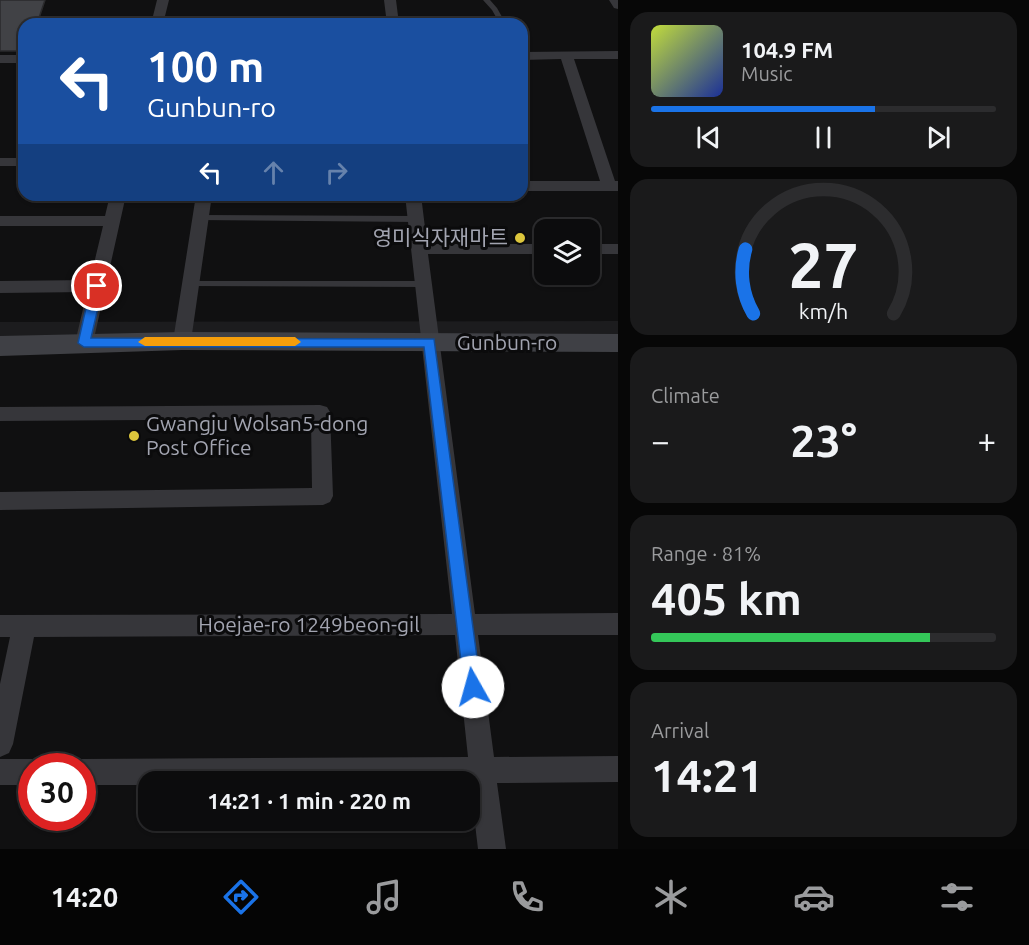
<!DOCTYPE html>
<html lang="en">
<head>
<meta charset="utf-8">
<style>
  body { margin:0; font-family:Ubuntu,"Noto Sans KR",sans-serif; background:#1a1a1b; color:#f1f3f6; height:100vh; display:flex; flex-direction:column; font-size:22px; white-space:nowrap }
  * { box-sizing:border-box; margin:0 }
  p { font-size:20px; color:#9a9b9d }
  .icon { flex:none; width:33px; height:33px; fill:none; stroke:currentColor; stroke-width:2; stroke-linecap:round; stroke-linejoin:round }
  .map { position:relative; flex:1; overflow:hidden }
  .sheet { display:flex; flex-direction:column; gap:12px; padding:12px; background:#070707; width:411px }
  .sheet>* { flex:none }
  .guide { position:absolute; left:18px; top:18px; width:510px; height:183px; border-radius:18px; box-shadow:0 2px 4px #0004,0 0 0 2px #2c2c2e; background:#1a4fa0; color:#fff; overflow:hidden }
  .controls { position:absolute; left:534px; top:219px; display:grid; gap:12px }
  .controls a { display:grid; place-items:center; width:66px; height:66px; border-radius:12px; background:#0c0c0d; box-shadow:0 2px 4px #0004,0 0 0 2px #2c2c2e; font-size:30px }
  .speed { position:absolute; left:18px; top:753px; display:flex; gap:12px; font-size:30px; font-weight:700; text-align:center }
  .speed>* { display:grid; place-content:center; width:78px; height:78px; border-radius:50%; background:#0c0c0d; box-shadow:0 2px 4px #0004,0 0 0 2px #2c2c2e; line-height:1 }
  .speed .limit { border:9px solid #d22; background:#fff; color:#111 }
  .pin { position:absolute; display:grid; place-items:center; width:51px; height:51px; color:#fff; margin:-26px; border:3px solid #fff; border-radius:50%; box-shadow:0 2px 6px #0007 }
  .me { position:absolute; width:66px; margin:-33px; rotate:353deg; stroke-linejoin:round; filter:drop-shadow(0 0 4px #0008) }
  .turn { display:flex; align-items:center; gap:21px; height:126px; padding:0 30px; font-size:27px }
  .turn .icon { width:78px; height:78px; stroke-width:2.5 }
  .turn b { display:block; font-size:42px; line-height:51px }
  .lanes { display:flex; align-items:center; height:57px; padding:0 30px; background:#0003; justify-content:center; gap:30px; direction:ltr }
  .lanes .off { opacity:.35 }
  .big { font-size:45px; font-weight:700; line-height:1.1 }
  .sheet .widget { flex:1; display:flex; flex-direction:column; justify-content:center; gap:9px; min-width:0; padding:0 21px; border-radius:18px; background:#1a1a1b }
  .sheet .dial { align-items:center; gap:0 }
  .dial svg { height:156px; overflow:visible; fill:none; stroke:#2c2c2e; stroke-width:7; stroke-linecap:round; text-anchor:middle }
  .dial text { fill:#f1f3f6; stroke:none }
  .song { display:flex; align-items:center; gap:18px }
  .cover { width:72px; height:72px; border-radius:9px; background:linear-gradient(135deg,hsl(70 70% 55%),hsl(230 70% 35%)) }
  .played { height:6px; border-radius:3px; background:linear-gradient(90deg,#1a73e8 65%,#2c2c2e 65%) }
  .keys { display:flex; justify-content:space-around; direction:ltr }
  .heat { display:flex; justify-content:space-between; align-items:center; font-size:33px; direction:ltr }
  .charge { height:9px; border-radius:4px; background:linear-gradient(90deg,#34c759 81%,#2c2c2e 0) }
  .trip { position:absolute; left:138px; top:771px; width:342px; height:60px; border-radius:18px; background:#0c0c0d; box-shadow:0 2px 4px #0004,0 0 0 2px #2c2c2e; font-weight:700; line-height:60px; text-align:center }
  .dock { display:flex; height:96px; justify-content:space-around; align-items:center; background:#050505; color:#9a9b9d }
  .dock .icon { width:42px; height:42px }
  .dock .selected { color:#1a73e8 }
  .dock b { font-size:27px; color:#f1f3f6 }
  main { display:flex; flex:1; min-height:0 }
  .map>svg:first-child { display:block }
  .built { fill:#1c1c1e }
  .building { fill:#414246; stroke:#2a2a2c; stroke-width:1.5 }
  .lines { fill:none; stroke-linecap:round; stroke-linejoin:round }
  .lane { fill:#36363a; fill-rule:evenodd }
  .street { fill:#36363a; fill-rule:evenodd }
  .secondary { fill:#3f4045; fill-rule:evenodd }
  .route { fill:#1a73e8; stroke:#114b97; stroke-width:1.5 }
  .slow { fill:#f59e0b }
  .poi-dot { fill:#dcc63c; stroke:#0b0b0c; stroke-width:2 }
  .labels { text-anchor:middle; stroke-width:6; stroke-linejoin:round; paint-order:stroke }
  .poi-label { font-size:21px; fill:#a2a4b0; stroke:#0b0b0c; text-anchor:end }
  .street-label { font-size:21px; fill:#a2a4b0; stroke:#0b0b0c }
</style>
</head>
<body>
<main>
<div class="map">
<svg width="618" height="849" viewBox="0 0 618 849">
  <rect width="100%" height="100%" fill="#101011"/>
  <path class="built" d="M618,321V338L0,339V322Z"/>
  <path class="building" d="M0,0H45L37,24H24V51H0Z"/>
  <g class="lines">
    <path class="lane" d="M483,0H490L497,8L506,24H500L492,10Z
      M44,19H392L395,21L392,23L42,22V20Z
      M201,215L415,216L419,219L415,222L198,220V216Z
      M191,281H423L428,284L423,287L188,286L186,284L188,282Z"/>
    <path class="street" d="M157,0H169L163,24H151Z
      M384,0H396L399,24H387Z
      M609,0H618V9L614,8Z
      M618,51V59H574L615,181H618V191H522V181H600L561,59L522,60V52Z
      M0,55H24V63H0Z
      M0,158H24V166H0Z
      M110,195H126L93,343L90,348L84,349L78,348L75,343L87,292L0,293V281L90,280L103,226H0V216H105Z
      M196,195H212L191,341L188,346L182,347L176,346L173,341Z
      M405,195H421L427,244H544V254H428L475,614L618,613V635H478L494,757L618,756V782L497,783L506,849H478L470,782H148V785H82V766H71L73,763L82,759L468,757L455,635L34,637L13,744L9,753L0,757V684L10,637H0V615L452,614Z
      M590,244H618V254H590Z
      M320,405L327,407L330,412L333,496L330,502L323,505L0,510V492L312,488L311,419L0,421V407Z
      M0,759H32L41,763L43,766H32V785H0Z"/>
    <path class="secondary" d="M182,332L618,334V352L182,350L0,356V336Z"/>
  </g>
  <path class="route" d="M97,282L103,286L91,338L434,339L481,687L479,692L473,695L467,692L464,687L424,347H84L78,343L91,286Z"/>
  <path class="slow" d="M145,337H295L301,342L295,346H145L138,342Z"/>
  <g class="poi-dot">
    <circle cx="520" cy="238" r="6"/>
    <circle cx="134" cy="436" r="6"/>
  </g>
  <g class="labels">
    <g class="poi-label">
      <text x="508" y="245">영미식자재마트</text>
      <text x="146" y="431" text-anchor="start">Gwangju Wolsan5-dong<tspan x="146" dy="24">Post Office</tspan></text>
    </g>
    <g class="street-label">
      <text x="507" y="350">Gunbun-ro</text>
      <text x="309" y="632">Hoejae-ro 1249beon-gil</text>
    </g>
  </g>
</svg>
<div class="controls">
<a><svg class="icon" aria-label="layers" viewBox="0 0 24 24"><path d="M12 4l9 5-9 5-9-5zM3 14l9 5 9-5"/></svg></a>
</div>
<div class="speed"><div class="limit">30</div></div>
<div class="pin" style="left:97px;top:286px;background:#d93025"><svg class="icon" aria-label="arrive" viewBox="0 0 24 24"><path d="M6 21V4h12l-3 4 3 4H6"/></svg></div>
<svg class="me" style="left:473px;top:687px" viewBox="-20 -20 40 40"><circle r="19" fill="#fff"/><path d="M0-13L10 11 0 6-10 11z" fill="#1a73e8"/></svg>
<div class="trip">14:21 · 1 min · 220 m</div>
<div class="guide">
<div class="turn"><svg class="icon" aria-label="left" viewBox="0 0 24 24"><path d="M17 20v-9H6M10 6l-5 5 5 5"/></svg><div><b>100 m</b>Gunbun-ro</div></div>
<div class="lanes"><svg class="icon" aria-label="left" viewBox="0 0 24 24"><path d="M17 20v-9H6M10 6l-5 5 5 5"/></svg><svg class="icon off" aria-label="ahead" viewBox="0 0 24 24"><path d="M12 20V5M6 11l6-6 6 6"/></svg><svg class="icon off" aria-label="right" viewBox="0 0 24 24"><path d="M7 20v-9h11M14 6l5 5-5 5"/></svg></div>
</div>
</div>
<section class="sheet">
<div class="widget">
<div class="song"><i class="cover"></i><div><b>104.9 FM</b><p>Music</p></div></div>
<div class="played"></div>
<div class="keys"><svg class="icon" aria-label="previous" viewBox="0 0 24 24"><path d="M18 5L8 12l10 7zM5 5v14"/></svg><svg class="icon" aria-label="pause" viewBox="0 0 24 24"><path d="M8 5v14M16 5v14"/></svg><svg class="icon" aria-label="next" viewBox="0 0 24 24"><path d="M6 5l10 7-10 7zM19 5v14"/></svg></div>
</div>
<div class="widget dial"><svg viewBox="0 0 100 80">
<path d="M14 69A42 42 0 1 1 86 69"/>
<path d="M14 69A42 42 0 0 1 10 36" stroke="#1a73e8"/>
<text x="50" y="56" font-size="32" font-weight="700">27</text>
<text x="50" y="72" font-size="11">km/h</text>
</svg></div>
<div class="widget"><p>Climate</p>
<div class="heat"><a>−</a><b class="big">23°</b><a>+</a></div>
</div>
<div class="widget"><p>Range · 81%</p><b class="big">405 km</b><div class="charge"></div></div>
<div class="widget"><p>Arrival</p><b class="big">14:21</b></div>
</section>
</main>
<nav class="dock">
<b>14:20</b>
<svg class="icon selected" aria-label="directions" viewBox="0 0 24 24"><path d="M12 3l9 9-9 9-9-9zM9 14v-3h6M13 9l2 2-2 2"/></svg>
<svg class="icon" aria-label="music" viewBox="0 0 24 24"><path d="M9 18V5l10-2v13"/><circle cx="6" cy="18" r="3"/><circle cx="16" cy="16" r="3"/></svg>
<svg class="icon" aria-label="phone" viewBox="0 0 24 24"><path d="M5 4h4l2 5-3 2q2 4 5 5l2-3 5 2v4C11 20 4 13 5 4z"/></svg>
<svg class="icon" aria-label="climate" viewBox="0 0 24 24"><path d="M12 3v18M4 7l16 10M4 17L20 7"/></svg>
<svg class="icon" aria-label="car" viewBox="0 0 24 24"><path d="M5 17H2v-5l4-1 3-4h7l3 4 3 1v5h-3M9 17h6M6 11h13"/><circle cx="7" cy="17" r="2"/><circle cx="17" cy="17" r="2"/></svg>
<svg class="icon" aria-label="filters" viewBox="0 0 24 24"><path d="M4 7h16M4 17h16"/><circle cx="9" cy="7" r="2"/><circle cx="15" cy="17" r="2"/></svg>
</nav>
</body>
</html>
